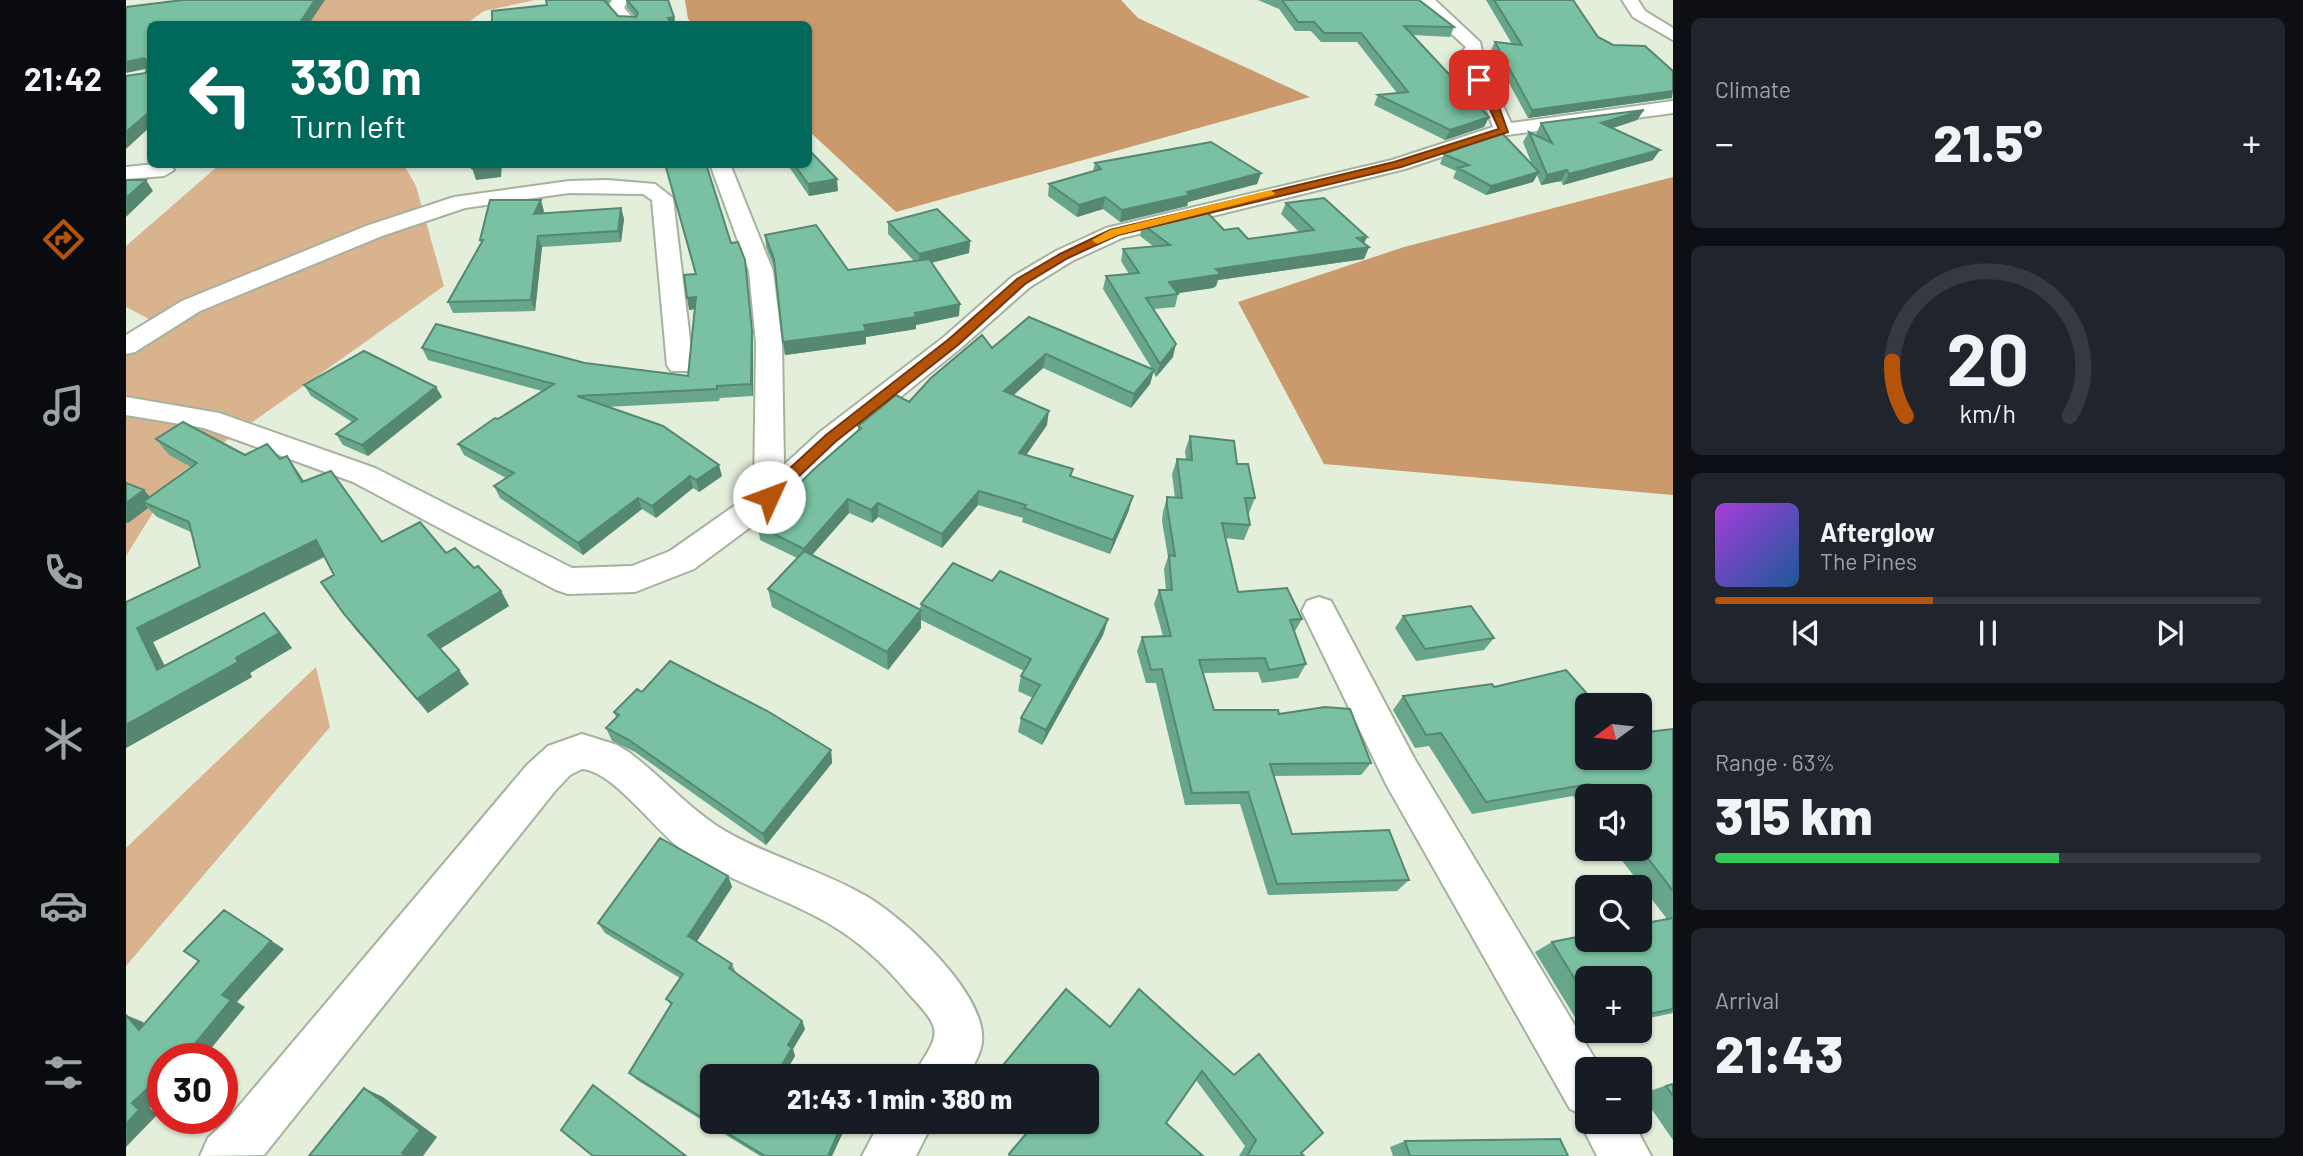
<!DOCTYPE html>
<html lang="en">
<head>
<meta charset="utf-8">
<style>
  body { margin:0; font-family:Barlow,sans-serif; background:#20242c; color:#f1f3f6; height:100vh; display:flex; flex-direction:column; font-size:26px; white-space:nowrap }
  * { box-sizing:border-box; margin:0 }
  p { font-size:23px; color:#9ea1a6 }
  .icon { flex:none; width:38px; height:38px; fill:none; stroke:currentColor; stroke-width:2; stroke-linecap:round; stroke-linejoin:round }
  .map { position:relative; flex:1; overflow:hidden }
  .drawer { display:flex; flex-direction:column; gap:18px; padding:18px; background:#0d0f14; width:630px }
  .drawer>* { flex:none }
  .top-card { position:absolute; left:21px; top:21px; width:665px; height:147px; border-radius:10px; box-shadow:0 2px 5px #0004; background:#00695c; color:#fff; overflow:hidden }
  .needle { width:46px; rotate:255deg }
  .buttons { position:absolute; left:1449px; top:693px; display:grid; gap:14px }
  .buttons a { display:grid; place-items:center; width:77px; height:77px; border-radius:10px; background:#171b24; box-shadow:0 2px 5px #0004; font-size:35px }
  .speed { position:absolute; left:21px; top:1043px; display:flex; gap:14px; font-size:35px; font-weight:700; text-align:center }
  .speed>* { display:grid; place-content:center; width:91px; height:91px; border-radius:50%; background:#171b24; box-shadow:0 2px 5px #0004; line-height:1 }
  .speed .limit { border:10px solid #d22; background:#fff; color:#111 }
  .pin { position:absolute; display:grid; place-items:center; width:60px; height:60px; color:#fff; margin:-30px; border-radius:14px; box-shadow:0 4px 10px #0006 }
  .me { position:absolute; width:77px; margin:-38px; rotate:47deg; stroke-linejoin:round; filter:drop-shadow(0 0 5px #0008) }
  .turn { display:flex; align-items:center; gap:24px; height:147px; padding:0 28px; font-size:32px }
  .turn .icon { width:91px; height:91px; stroke-width:2.5 }
  .turn b { display:block; font-size:49px; line-height:60px }
  .big { font-size:52px; font-weight:800; line-height:1.1 }
  .drawer .tile { flex:1; display:flex; flex-direction:column; justify-content:center; gap:10px; min-width:0; padding:0 24px; border-radius:10px; background:#20242c }
  .drawer .dial { align-items:center; gap:0 }
  .dial svg { height:182px; overflow:visible; fill:none; stroke:#363941; stroke-width:7; stroke-linecap:round; text-anchor:middle }
  .dial text { fill:#f1f3f6; stroke:none }
  .song { display:flex; align-items:center; gap:21px }
  .cover { width:84px; height:84px; border-radius:10px; background:linear-gradient(135deg,hsl(280 70% 55%),hsl(210 70% 35%)) }
  .played { height:7px; border-radius:4px; background:linear-gradient(90deg,#b45309 40%,#363941 40%) }
  .keys { display:flex; justify-content:space-around; direction:ltr }
  .heat { display:flex; justify-content:space-between; align-items:center; font-size:38px; direction:ltr }
  .charge { height:10px; border-radius:5px; background:linear-gradient(90deg,#34c759 63%,#363941 0) }
  .trip { position:absolute; left:574px; top:1064px; width:399px; height:70px; border-radius:10px; background:#171b24; box-shadow:0 2px 5px #0004; font-weight:800; line-height:70px; text-align:center }
  main { display:flex; flex:1; min-height:0 }
  .tabs { display:flex; flex-direction:column; width:126px; justify-content:space-around; align-items:center; background:#090b0e; color:#9ea1a6 }
  .tabs .icon { width:49px; height:49px }
  .tabs .selected { color:#b45309 }
  .tabs b { font-size:32px; color:#f1f3f6 }
  .map>svg:first-child { display:block }
  .green { fill:#d9b28e }
  .forest { fill:#cb9a6c }
  .lines { fill:none; stroke-linecap:round; stroke-linejoin:round }
  .street-casing { stroke:#a6b19e; stroke-width:4 }
  .street { fill:#fff; fill-rule:evenodd }
  .wall { fill:#68a68b }
  .shaded-wall { fill:#558771 }
  .building { fill:#79c1a2; stroke:#558771; stroke-width:2 }
  .route { fill:#b45309; stroke:#753606; stroke-width:2 }
  .slow { fill:#f59e0b }
</style>
</head>
<body>
<main>
<nav class="tabs">
<b>21:42</b>
<svg class="icon selected" aria-label="directions" viewBox="0 0 24 24"><path d="M12 3l9 9-9 9-9-9zM9 14v-3h6M13 9l2 2-2 2"/></svg>
<svg class="icon" aria-label="music" viewBox="0 0 24 24"><path d="M9 18V5l10-2v13"/><circle cx="6" cy="18" r="3"/><circle cx="16" cy="16" r="3"/></svg>
<svg class="icon" aria-label="phone" viewBox="0 0 24 24"><path d="M5 4h4l2 5-3 2q2 4 5 5l2-3 5 2v4C11 20 4 13 5 4z"/></svg>
<svg class="icon" aria-label="climate" viewBox="0 0 24 24"><path d="M12 3v18M4 7l16 10M4 17L20 7"/></svg>
<svg class="icon" aria-label="car" viewBox="0 0 24 24"><path d="M5 17H2v-5l4-1 3-4h7l3 4 3 1v5h-3M9 17h6M6 11h13"/><circle cx="7" cy="17" r="2"/><circle cx="17" cy="17" r="2"/></svg>
<svg class="icon" aria-label="filters" viewBox="0 0 24 24"><path d="M4 7h16M4 17h16"/><circle cx="9" cy="7" r="2"/><circle cx="15" cy="17" r="2"/></svg>
</nav>
<div class="map">
<svg width="1547" height="1156" viewBox="0 0 1547 1156">
  <rect width="100%" height="100%" fill="#e3eedb"/>
  <path class="green" d="M137,0H409L358,11L340,24H51Z
    M93,165H278L290,186L318,286L49,477L0,556V335L23,319L0,307V246Z
    M190,667L204,727L0,966V848Z"/>
  <path class="forest" d="M559,0H995L1012,18L1184,97L770,212L683,131L682,24H568L562,19Z
    M1547,177V495L1198,464L1112,302L1278,247Z"/>
  <g class="lines">
    <defs>
      <path id="street" d="M486,0H502L498,8L512,24H496L482,8Z
        M1293,0H1309L1354,42L1356,52L1345,64V68L1368,86L1385,123L1547,101V113L1381,135L1279,169L996,238L946,261L904,287L836,347L714,446L654,505L568,569L509,592L442,594L430,590L227,482L78,428L0,415V397L93,413L249,468L446,568L506,566L544,551L628,492L630,343L623,271L584,164H604L647,271L656,343L658,465L694,432L818,337L886,277L930,251L980,228L1266,160L1367,127L1354,92L1328,70L1327,63L1340,47L1298,9Z
        M1496,0H1512L1519,11L1547,28V40L1507,17Z
        M29,164L45,166L48,170L38,176L0,179V167Z
        M481,180L529,184L547,198L567,365L563,371H545L541,365L526,200L517,194L443,193L339,208L256,236L74,311L9,352L0,354V335L56,301L240,226L328,197L443,181Z
        M1193,597L1205,601L1288,758L1475,1069H1461V1122H1507L1525,1156H1471L1454,1122L1457,1115L1444,1109L1260,784L1176,611L1181,601Z
        M456,734L491,745L504,753C537,778 564,810 599,831C644,857 695,870 740,896C778,918 861,994 856,1042C855,1053 847,1067 841,1076H788C793,1062 812,1044 808,1028C805,1016 791,1003 783,994C757,962 725,934 689,916C645,893 596,878 555,849C529,830 487,771 456,769L444,775L429,791L138,1155L74,1156L82,1138L102,1119L401,765L422,746Z
        M754,1122H807L790,1156H736Z"/>
    </defs>
    <use href="#street" class="street-casing"/>
    <use href="#street" class="street"/>
  </g>
  <path class="wall" d="M420,0H484L482,4L492,16L509,17L501,8L500,0H542L550,24H366L421,5Z
    M1132,0H1293L1328,27L1324,37L1287,35L1363,117L1358,127L1319,140L1248,105L1252,95L1271,93L1231,42H1195L1185,31H1169L1153,9Z
    M1360,0H1447L1472,37L1546,98L1402,118L1365,50L1369,42L1386,44Z
    M1518,110L1511,120L1486,128L1527,160L1437,185L1435,181L1415,185L1411,175L1407,182L1360,195L1327,178L1330,171L1314,164L1318,154L1407,167L1397,142L1403,132L1411,136L1410,134L1415,123Z
    M969,163L1135,173L1131,184L1062,202L1061,206L994,222L977,209L951,217L922,196L923,184L967,171Z
    M539,164L605,243L620,272L627,343V396L594,398L593,401L481,407L596,476L573,492L567,488L530,518L516,509L457,555L374,498L368,486L380,478L338,455L332,444L416,391L302,360L296,348L459,363L562,376L569,309L563,310L569,274Z
    M661,164H682L712,191L683,196Z
    M1160,203L1238,243L1243,247L1238,259L1092,280L1090,286L1087,288L1051,293L1052,294L1049,307L1028,309L1047,357L1030,377L1027,372L1024,384L1005,408L917,368L887,395L921,425L900,455L946,476L1003,510L984,554L896,522L897,518L852,505L816,548L752,517L746,523L723,513L686,555L794,609L795,604L866,581L982,619L977,635L916,745L892,732L895,718L907,698L892,691L895,676L898,671L795,620V628L762,670L646,607L642,589L671,558L634,540L632,526L732,430V426L783,402L866,348L903,317L1026,369L977,289L980,276L1003,274L995,261L997,249L1027,246L1014,236L1016,224L1098,230L1122,239L1173,232L1155,214Z
    M495,208L498,219L495,242L416,247L409,311L327,313L322,302L355,243L354,240L418,211L417,213Z
    M762,222L844,241L843,253L805,263L833,316L790,325V329L740,337V344L659,355L649,270L640,247L639,235L722,270L788,261L762,234Z
    M178,385L310,387L316,397L242,456L217,445L210,434L226,422L185,396Z
    M1064,436L1111,464L1129,498L1123,513H1122L1124,525L1118,540L1099,538L1112,592L1176,619L1168,633L1180,664L1172,678L1136,683L1132,672L1077,673L1088,710L1153,714L1245,763L1235,775L1148,776L1166,834L1283,880L1271,891L1142,895L1114,804L1059,805L1030,683H1020L1011,651L1016,637L1037,636L1028,604L1033,590H1040L1038,569L1042,557L1036,521L1037,512L1041,497L1049,498L1046,474L1051,459L1060,460L1059,451Z
    M30,439L119,455L154,459L172,472L178,481L256,542L320,553L348,568L375,591L383,606L314,649L343,684L302,713L229,629L218,614L208,575L199,557L27,642L39,666L151,628L166,648L124,673L126,677L0,748V602L74,567L65,532L31,517L22,508L2,523H0V483L18,490L24,497L65,467L43,455Z
    M1277,616L1368,638L1358,650L1290,661L1269,628Z
    M1368,687L1461,758L1547,729V1013L1514,1020V978H1461V1031H1463L1458,1032L1409,952L1426,942L1541,919L1487,849H1514V796H1461V815L1447,796L1346,814L1303,746L1289,748L1267,710L1277,696Z
    M516,692L705,750L706,763L640,845L509,752L486,741L480,728L490,717L488,712Z
    M602,876L606,887L570,942L606,964L610,973L676,1021L679,1029L667,1049L669,1056L657,1076H586L716,1124L718,1130L706,1156H634L511,1080L503,1073L545,1005L540,999L554,978L479,933L472,923Z
    M984,1027L1108,1075L1133,1054L1175,1153L1178,1156H1113L1119,1146L1070,1080L1040,1123L1077,1156H882L906,1127L900,1122H961Z
    M1547,1083V1140L1515,1094Z
    M1279,1141L1442,1156H1267L1264,1147Z"/>
  <path class="shaded-wall" d="M189,0H199L183,24H173Z
    M548,17L550,24H543L542,18Z
    M18,58L24,68L0,73V62Z
    M1547,91L1546,98L1402,118L1406,110Z
    M1518,110L1511,120L1469,134L1475,123Z
    M21,114L24,119V127L0,149V132Z
    M1363,117L1358,127L1319,140L1324,130Z
    M1534,150L1527,160L1437,185L1443,174Z
    M371,164H376L375,177L350,180L346,168Z
    M1441,170L1435,181L1415,185L1421,175Z
    M1413,172L1407,182L1360,195L1365,186Z
    M1135,173L1131,184L1062,202L1061,206L994,222L996,210L1061,192Z
    M711,179L712,191L683,196L682,184Z
    M20,180L27,191L0,217V198Z
    M979,197L977,209L951,217L953,205Z
    M415,200L418,211L412,225L408,214Z
    M495,208L498,219L495,242L492,231Z
    M412,236L416,247L409,311L405,300Z
    M1241,237L1236,248L1243,247L1238,259L1092,280L1090,286L1087,288L1040,295L1043,282L1090,269Z
    M844,241L843,253L793,266V254Z
    M619,260L627,343V396L625,384Z
    M570,297L573,308L563,310L561,298Z
    M834,304L833,316L790,325V329L740,337V344L659,355L657,342Z
    M1050,344L1047,357L1030,377L1034,364Z
    M920,354L917,368L877,405L878,391Z
    M1028,370L1024,384L1005,408L1008,394Z
    M310,387L316,397L242,456L236,445Z
    M923,411L921,425L892,467L893,453Z
    M161,456L172,472L187,498L176,482Z
    M593,465L596,476L573,492L570,480Z
    M564,476L567,488L530,518L526,506Z
    M18,490L29,503L17,502L22,508L2,523L0,521V503Z
    M853,491L852,505L816,548V534Z
    M1007,496L1003,510L984,554L987,540Z
    M512,498L516,509L457,555L452,543Z
    M722,499L723,513L680,562L678,549Z
    M752,503V517L746,523L745,510Z
    M190,540L201,555L27,642L47,685L31,670L11,628Z
    M375,591L383,606L312,650L302,635Z
    M795,610V628L762,670L761,652Z
    M138,613L151,628L166,648L124,673L126,677L0,748V725Z
    M982,619L977,635L916,745L920,730Z
    M333,670L343,684L302,713L291,699Z
    M705,750L706,763L640,845L637,834Z
    M602,876L606,887L568,946L562,936Z
    M98,910L158,949L111,1002L119,1007L83,1051L75,1059H53L96,995Z
    M0,1015L17,1022L29,1037L13,1030Z
    M676,1021L679,1029L667,1049L669,1056L657,1076H649L662,1045Z
    M37,1074V1095L24,1108L31,1115L0,1147V1124L6,1103Z
    M238,1088L257,1097L311,1137L297,1156H281L276,1153Z
    M716,1124L718,1130L706,1156H702Z"/>
  <path class="building" d="M57,0H189L173,24H24V114H21L0,132V76L20,73L21,61L18,58L0,62V7Z
    M420,0H478L492,16L510,17L512,13L501,0H542L548,17L542,18L545,24H366V11L421,5Z
    M1156,0H1293L1328,27L1278,26L1363,117L1324,130L1252,95L1282,92L1235,33H1198L1188,22H1172Z
    M1368,0H1447L1472,37L1487,45L1519,46L1547,71V91L1406,110L1369,42L1396,45Z
    M1518,110L1475,123L1534,150L1443,174L1441,170L1421,175L1403,132L1426,143L1415,123Z
    M1375,132L1413,172L1365,186L1332,168L1343,165L1318,154Z
    M1085,142L1135,173L1061,192L1064,195L996,210L979,197L953,205L923,184L975,169L969,163Z
    M682,149L711,179L682,184L668,164H682Z
    M346,164H371V165L346,168Z
    M539,164H580L605,243L612,242L619,260L626,331L625,384L591,386V389L451,396L537,426L593,465L570,480L564,476L526,506L512,498L452,543L368,486L388,473L332,444L369,418L372,419L428,384L296,348L310,324L459,363L562,376L570,297L561,298L558,275L570,274Z
    M0,180H20L0,198Z
    M1198,198L1241,237L1231,238L1243,247L1090,269L1094,273L1091,275L1043,282L1052,294L1020,298L1050,344L1034,364L980,276L1013,273L997,249L1044,245L1016,224L1078,209L1098,230L1112,228L1122,239L1188,230L1160,203Z
    M364,200H415L408,214L495,208L492,231L412,236L405,300L322,302L357,240H354Z
    M811,209L844,241L793,254L762,222Z
    M690,225L722,270L803,259L834,304L789,313L790,317L738,325L740,331L657,342L648,259L639,235Z
    M903,317L1028,370L1008,394L920,354L878,391L923,411L893,453L947,469L944,476L1007,496L987,540L898,508L900,505L853,491L816,534L752,503L745,510L722,499L678,549L632,526L687,470L735,428L732,426L770,395L783,402L805,378L856,335L866,348Z
    M238,351L310,387L236,445L210,434L231,419L178,385Z
    M57,422L119,455L141,444L154,459L161,456L176,482L205,471L256,542L294,522L320,553L329,548L348,568L352,566L375,591L302,635L333,670L291,699L218,614L195,582L208,575L190,540L11,628L31,670L138,613L153,633L110,658L112,662L0,725V602L74,567L63,522L17,502L71,463L30,439Z
    M1064,436L1108,441L1111,464H1122L1129,498H1119L1124,525L1096,523L1112,592L1161,588L1176,619L1164,620L1180,664L1143,670L1139,658L1073,660L1088,710H1152L1153,714L1199,707L1224,709L1245,763L1144,764L1166,834L1263,830L1283,880L1151,884L1122,792L1066,793L1036,669L1025,670L1016,637L1045,636L1033,590H1046L1043,555L1049,556L1041,506V497L1056,498L1051,459L1066,460Z
    M0,483L18,490L0,503Z
    M678,551L795,610L761,652L642,589Z
    M827,563L866,581L874,571L982,619L920,730L895,718L914,685L895,676L905,659L795,604Z
    M1345,606L1368,638L1299,649L1277,616Z
    M544,661L643,712L705,750L637,834L503,740L480,728L493,715L488,712L511,689L516,692Z
    M1440,670L1471,705H1461V758H1514V733L1547,729V891L1514,848V796H1473L1463,784L1360,802L1315,733L1300,735L1277,696L1366,684L1368,687Z
    M534,838L602,876L562,936L606,964L603,968L676,1021L662,1045L666,1048L649,1076H586V1122H712L716,1124L702,1156H639L503,1073L546,1003L540,999L557,974L472,923Z
    M98,910L145,941L96,995L105,1000L68,1045L53,1059H37V1074L6,1103L13,1110L0,1124V1015L13,1030L73,961L58,951Z
    M1547,918V1009L1514,1016V978H1461V999L1426,942L1461,935V940H1514V924Z
    M940,989L984,1027L1013,989L1108,1075L1133,1054L1197,1133L1175,1153L1178,1156H1121L1130,1140L1076,1071L1040,1123L1077,1156H884L883,1154L910,1122H961V1076H868Z
    M1547,1084V1096L1540,1086Z
    M467,1085L560,1156H467L435,1130Z
    M238,1088L294,1130L276,1153L281,1156H183Z
    M1434,1139L1442,1156H1284L1279,1141Z"/>
  <path class="route" d="M1350,79H1356L1367,90L1382,132L1275,167L992,235L942,258L899,284L832,345L709,442L648,500H637V493L700,435L823,339L891,279L934,254L984,230L1268,162L1373,129Z"/>
  <path class="slow" d="M1144,190L1149,193L1148,195L992,235L971,244L966,240L984,230Z"/>
</svg>
<div class="buttons">
<a><svg class="needle" viewBox="-14 -14 28 28"><path d="M0-13l5 13h-10z" fill="#e53935"/><path d="M0 13l5-13h-10z" fill="#9ea1a6"/></svg></a>
<a><svg class="icon" aria-label="sound" viewBox="0 0 24 24"><path d="M4 9h4l5-4v14l-5-4H4zM17 9q2 3 0 6"/></svg></a>
<a><svg class="icon" aria-label="search" viewBox="0 0 24 24"><circle cx="10" cy="10" r="6"/><path d="M15 15l6 6"/></svg></a>
<a>+</a>
<a>−</a>
</div>
<div class="speed"><div class="limit">30</div></div>
<div class="pin" style="left:1353px;top:80px;background:#d93025"><svg class="icon" aria-label="arrive" viewBox="0 0 24 24"><path d="M6 21V4h12l-3 4 3 4H6"/></svg></div>
<svg class="me" style="left:643px;top:497px" viewBox="-20 -20 40 40"><circle r="19" fill="#fff"/><path d="M0-13L10 11 0 6-10 11z" fill="#b45309"/></svg>
<div class="trip">21:43 · 1 min · 380 m</div>
<div class="top-card">
<div class="turn"><svg class="icon" aria-label="left" viewBox="0 0 24 24"><path d="M17 20v-9H6M10 6l-5 5 5 5"/></svg><div><b>330 m</b>Turn left</div></div>
</div>
</div>
<section class="drawer">
<div class="tile"><p>Climate</p>
<div class="heat"><a>−</a><b class="big">21.5°</b><a>+</a></div>
</div>
<div class="tile dial"><svg viewBox="0 0 100 80">
<path d="M14 69A42 42 0 1 1 86 69"/>
<path d="M14 69A42 42 0 0 1 8 45" stroke="#b45309"/>
<text x="50" y="56" font-size="32" font-weight="700">20</text>
<text x="50" y="72" font-size="11">km/h</text>
</svg></div>
<div class="tile">
<div class="song"><i class="cover"></i><div><b>Afterglow</b><p>The Pines</p></div></div>
<div class="played"></div>
<div class="keys"><svg class="icon" aria-label="previous" viewBox="0 0 24 24"><path d="M18 5L8 12l10 7zM5 5v14"/></svg><svg class="icon" aria-label="pause" viewBox="0 0 24 24"><path d="M8 5v14M16 5v14"/></svg><svg class="icon" aria-label="next" viewBox="0 0 24 24"><path d="M6 5l10 7-10 7zM19 5v14"/></svg></div>
</div>
<div class="tile"><p>Range · 63%</p><b class="big">315 km</b><div class="charge"></div></div>
<div class="tile"><p>Arrival</p><b class="big">21:43</b></div>
</section>
</main>
</body>
</html>
